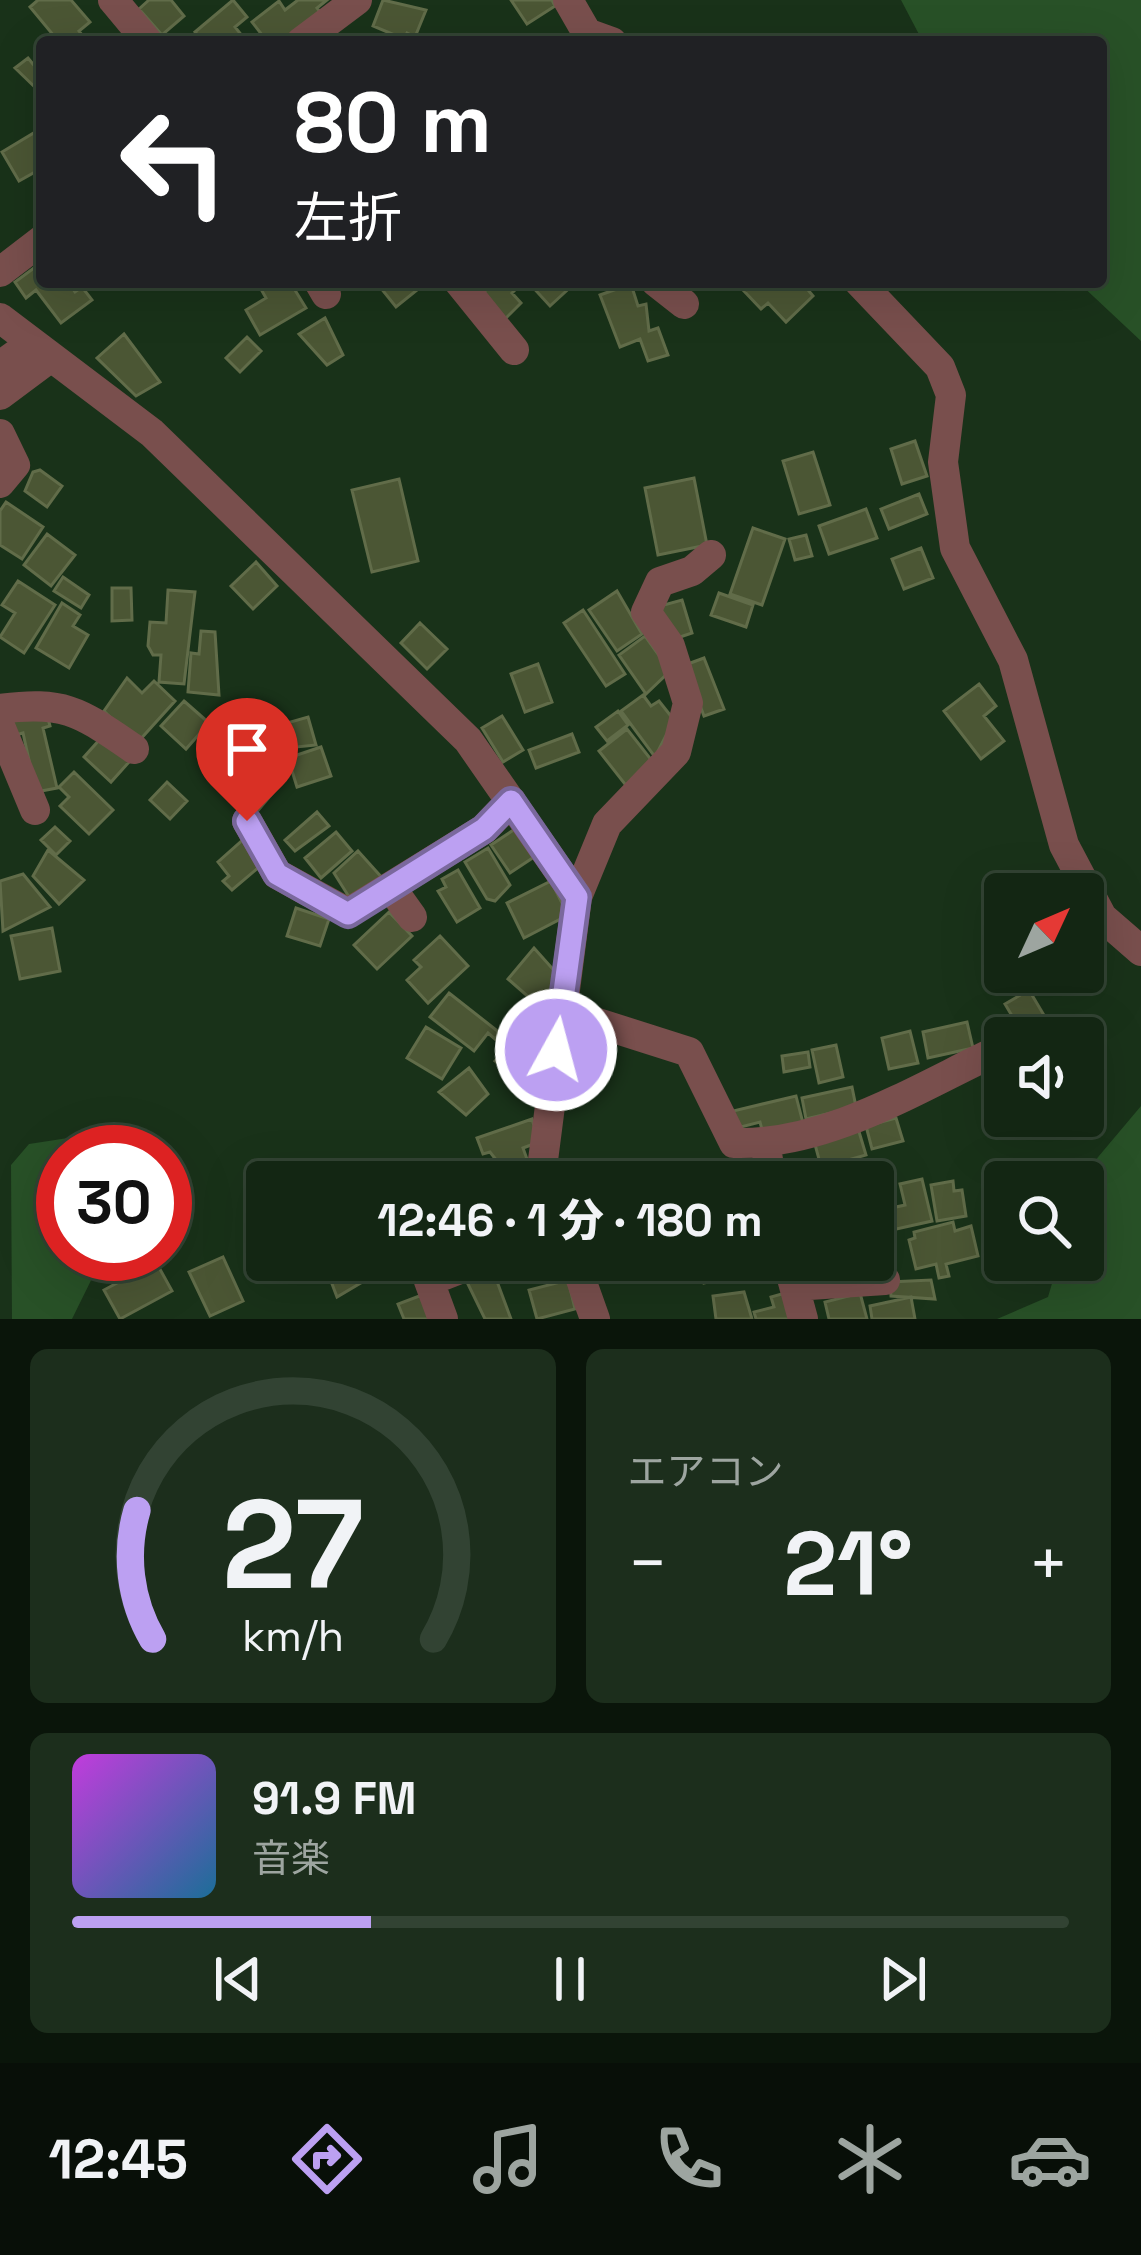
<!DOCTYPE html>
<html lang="ja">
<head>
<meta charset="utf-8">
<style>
  body { margin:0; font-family:"Space Grotesk","Noto Sans JP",sans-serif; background:#1c2e1c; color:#f1f3f6; height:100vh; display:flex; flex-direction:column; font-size:45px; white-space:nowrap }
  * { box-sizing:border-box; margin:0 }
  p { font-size:39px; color:#9da5a0 }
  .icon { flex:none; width:66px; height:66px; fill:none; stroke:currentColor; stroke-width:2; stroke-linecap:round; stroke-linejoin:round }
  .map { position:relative; height:1319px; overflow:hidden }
  .drawer { display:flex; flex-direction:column; gap:30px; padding:30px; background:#0a150a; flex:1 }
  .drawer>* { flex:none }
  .guide { position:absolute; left:36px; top:36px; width:1071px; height:252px; border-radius:12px; box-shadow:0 12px 48px #0002,0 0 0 3px #324333; background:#202124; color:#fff; overflow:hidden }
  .needle { width:78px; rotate:46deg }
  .buttons { position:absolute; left:984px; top:873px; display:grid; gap:24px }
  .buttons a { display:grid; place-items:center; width:120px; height:120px; border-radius:12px; background:#132613; box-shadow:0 12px 48px #0002,0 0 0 3px #324333; font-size:60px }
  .speed { position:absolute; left:36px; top:1125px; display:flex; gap:24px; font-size:60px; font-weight:700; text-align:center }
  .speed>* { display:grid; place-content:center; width:156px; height:156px; border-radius:50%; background:#132613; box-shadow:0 12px 48px #0002,0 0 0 3px #324333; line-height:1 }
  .speed .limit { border:18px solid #d22; background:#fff; color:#111 }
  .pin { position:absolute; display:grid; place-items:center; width:102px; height:102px; color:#fff; margin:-123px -51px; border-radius:50% 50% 50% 0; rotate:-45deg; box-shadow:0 0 12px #0007 }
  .pin .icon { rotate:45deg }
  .me { position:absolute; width:132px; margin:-66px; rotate:7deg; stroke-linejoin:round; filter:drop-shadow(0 0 9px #0008) }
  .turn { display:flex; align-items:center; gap:42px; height:252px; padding:0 60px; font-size:54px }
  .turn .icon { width:156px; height:156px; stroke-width:2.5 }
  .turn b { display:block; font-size:84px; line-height:102px }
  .big { font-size:90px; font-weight:800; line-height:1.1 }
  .drawer .widget { flex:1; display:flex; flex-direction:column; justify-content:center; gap:18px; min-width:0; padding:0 42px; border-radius:18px; background:#1c2e1c }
  .drawer .dial { align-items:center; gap:0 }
  .dial svg { height:312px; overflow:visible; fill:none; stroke:#324333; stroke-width:7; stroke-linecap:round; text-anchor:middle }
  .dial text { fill:#f1f3f6; stroke:none }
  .song { display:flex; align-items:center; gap:36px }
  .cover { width:144px; height:144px; border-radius:18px; background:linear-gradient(135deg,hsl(290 70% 55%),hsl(200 70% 35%)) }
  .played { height:12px; border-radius:6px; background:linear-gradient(90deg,#bca0f2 30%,#324333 30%) }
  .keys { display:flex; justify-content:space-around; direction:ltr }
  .heat { display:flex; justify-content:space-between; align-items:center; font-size:66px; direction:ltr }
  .drawer .tiles { flex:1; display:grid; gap:30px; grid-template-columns:1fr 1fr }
  .widget:last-child { grid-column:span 2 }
  .trip { position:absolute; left:246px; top:1161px; width:648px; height:120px; border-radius:12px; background:#132613; box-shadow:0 12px 48px #0002,0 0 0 3px #324333; font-weight:800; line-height:120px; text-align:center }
  .menu { display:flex; height:192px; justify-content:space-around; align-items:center; background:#080f08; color:#9da5a0 }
  .menu .icon { width:84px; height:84px }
  .menu .on { color:#bca0f2 }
  .menu b { font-size:54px; color:#f1f3f6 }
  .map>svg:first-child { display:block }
  .green { fill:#285127 }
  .building { fill:#4b5634; stroke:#616c49; stroke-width:3 }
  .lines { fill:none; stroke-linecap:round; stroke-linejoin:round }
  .minor { stroke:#794f4d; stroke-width:30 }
  .route-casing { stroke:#7a689d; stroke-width:30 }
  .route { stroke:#bca0f2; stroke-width:21 }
</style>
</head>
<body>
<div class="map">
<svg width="1141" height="1319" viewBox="0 0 1141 1319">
  <rect width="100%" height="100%" fill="#193219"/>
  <path class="green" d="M901,0H1141V341L1078,282H1101V42H923Z
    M1141,1106V1319H997L1048,1297L1059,1260H1083L1088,1169Z
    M81,1136L88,1152H63V1254H104L72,1319H12L11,1165L29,1144Z"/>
  <path class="building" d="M38,0H71L90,22L79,31L87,42H59L30,7Z
    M149,0H171L184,16L162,35L139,9Z
    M233,0L247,17L235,27L247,42H204L195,32Z
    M298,0H327L317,8L324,17L282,42L266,40L252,22L279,1L285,10Z
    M383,0L426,10L415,37L407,33L404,39L373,26Z
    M511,0H552L555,6L527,24Z
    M28,58L42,75V94L15,68Z
    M42,128V168L19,181L2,152Z
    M42,262V282H68L75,292L82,287L92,300L61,323L36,290L26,298L15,282Z
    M257,282H290L306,308L260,335L246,310L266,298Z
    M376,282H427L396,307Z
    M494,282L519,286L512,293L521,303L504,320L480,296Z
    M528,282H576L550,306Z
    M754,282H813L815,284L808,290L813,296L786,322L768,303L761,309L744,291Z
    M631,284L638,306L646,304L649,331L658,328L668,355L648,361L640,339L620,347L600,295Z
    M325,318L343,355L327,365L299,334Z
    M124,334L160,382L136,396L97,358Z
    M247,337L261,351L240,372L226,358Z
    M915,441L927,476L902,484L891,449Z
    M813,452L830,505L799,514L783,461Z
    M40,470L62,486L47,507L25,491L33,472Z
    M694,478L707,545L658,555L645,488Z
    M399,479L418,561L372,572L352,490Z
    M919,494L927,514L889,529L881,509Z
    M6,502L43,527L22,559L0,545V511Z
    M866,509L877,538L829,554L819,526Z
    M753,528L785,539L762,605L730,594Z
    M47,534L75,555L51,586L24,565Z
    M806,535L812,556L795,560L789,539Z
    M921,548L933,578L904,589L892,559Z
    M256,562L277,586L253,609L231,586Z
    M63,577L89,595L81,608L54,591Z
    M18,581L55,605L24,653L0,637L15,613L2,605Z
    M112,588H131L132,620L112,621Z
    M168,590L195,592L184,684L159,682L161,655H153L148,646L150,622L166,623Z
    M617,591L642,634L617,651L589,610Z
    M719,593L753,605L746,627L711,615Z
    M682,600L692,633L671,640L660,606Z
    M62,603L80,615L73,626L88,635L69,668L36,648Z
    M583,610L625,674L606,686L564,623Z
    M420,623L447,649L427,669L401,643Z
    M201,631L215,632L219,695L188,692L191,653L199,654Z
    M645,636L670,671L646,694L619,655Z
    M704,658L724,709L704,716L685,665Z
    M538,664L552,702L525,712L511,674Z
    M127,678L142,693L154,681L175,701L137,743L104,711Z
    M979,684L996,706L984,716L1004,741L981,759L944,711Z
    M643,695L651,706L659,701L674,720L655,757L621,711Z
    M184,701L209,723L186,749L161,726Z
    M45,707L50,726L43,728L57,788L36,792L23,733L16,735L11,715Z
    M618,711L628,725L607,741L596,727Z
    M502,716L523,750L503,762L482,728Z
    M308,717L316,745L287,748L280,725Z
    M275,718L283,749L247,758L239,727Z
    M627,729L656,766L628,788L599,751Z
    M572,734L579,752L536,768L529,750Z
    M102,737L129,762L111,782L84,757Z
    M321,747L331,776L297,787L288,758Z
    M240,758L277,788L255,814L231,800L234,796L219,784Z
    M74,772L113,810L89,834L60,806L69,797L59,787Z
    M167,782L187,801L170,819L150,800Z
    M317,812L329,826L295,851L285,840Z
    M55,827L70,841L56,855L41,840Z
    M515,829L534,857L510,873L491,845Z
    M336,832L352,851L321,878L305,858Z
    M245,838L265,862L232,890L223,881L229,876L218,862Z
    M488,848L510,885L495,901L487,899L465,862Z
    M48,850L84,880L59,904L33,876Z
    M358,851L384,880L351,900L334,873Z
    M458,870L480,908L457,922L438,891L446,887L442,879Z
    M23,874L50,907L3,931L0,881Z
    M551,881L568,915L524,938L507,903Z
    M296,908L329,919L320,946L287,936Z
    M389,912L412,936L377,969L354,945Z
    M52,928L60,971L20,979L11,936Z
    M440,936L468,966L428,1003L407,980L421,967L414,960Z
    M534,948L559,976V984L540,1007L508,979Z
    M1029,990L1048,1022L1024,1036L1005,1004Z
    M449,993L500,1033L495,1039L488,1033L474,1051L430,1017Z
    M967,1022L973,1048L928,1058L923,1032Z
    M426,1027L461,1048L442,1079L407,1058Z
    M910,1031L918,1063L889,1069L882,1038Z
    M511,1041L549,1070L533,1091L495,1061Z
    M836,1045L843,1077L819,1083L812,1050Z
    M808,1052L810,1067L784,1072L782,1056Z
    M469,1068L488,1094L466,1115L439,1092Z
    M852,1087L856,1107L806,1119L802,1098Z
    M796,1096L804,1127L764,1137L760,1122L737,1128L733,1111Z
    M896,1118L903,1141L872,1149L866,1126Z
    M532,1119L539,1142L523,1148L528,1162L504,1170L490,1152L483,1154L477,1138Z
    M857,1125L866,1155L827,1166L820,1163L813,1137Z
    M1068,1168H1101L1096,1216L1083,1214V1182H1048L1067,1177Z
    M922,1179L932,1221L892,1230L887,1209L905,1205L900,1184Z
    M953,1181L954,1191L962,1190L966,1216L937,1221L931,1185Z
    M885,1218L892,1254L873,1258V1220Z
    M953,1222L955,1231L971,1226L978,1256L946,1264L949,1276L939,1278L936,1264L916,1269L909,1240L915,1238L914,1232Z
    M223,1257L243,1301L210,1316L189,1272Z
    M323,1260H357L364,1281L337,1297Z
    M387,1260H417L420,1267L393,1278Z
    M526,1260H561L565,1271L535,1282Z
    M699,1260H737L740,1275L704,1283Z
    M156,1262L172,1291L120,1319L104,1290Z
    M492,1268L511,1319H485L465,1278Z
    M568,1280L575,1309L537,1319L529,1290Z
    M931,1280L935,1299L891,1296L890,1282Z
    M744,1292L752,1319H716L713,1296Z
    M789,1292L792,1319H756L754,1312L774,1307L771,1297Z
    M860,1293L867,1319H829L825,1302Z
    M422,1295L431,1319H404L398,1304Z
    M911,1297L915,1319H872L870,1306Z"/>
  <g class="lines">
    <path class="minor" d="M113,0L148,42
      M568,0L587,33L612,42
      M301,42L357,0
      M0,272L42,240
      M319,282L326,294
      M459,282L514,350
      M656,282L684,304
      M859,282L940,367L951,395L943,462L955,548L1013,660L1064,845L1102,917L1141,951
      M0,318L152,433L468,740L577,897L542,1168L551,1182
      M0,366L32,343
      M0,395L51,357
      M0,434L15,465L0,483
      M0,709C66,700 81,713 134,749
      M0,726L35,810
      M247,821L277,874L348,913L484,829L511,801
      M392,889L412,917
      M577,897L607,824L676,752L688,703L670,646L646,612L660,582L692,571L711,555
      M560,1011L689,1052L734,1143C829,1146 922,1085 1005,1047
      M1025,1038L1042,1030
      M765,1143L772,1182
      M574,1260L595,1319
      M787,1260L803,1319
      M794,1286L885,1280
      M443,1319L429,1281L483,1260"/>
  </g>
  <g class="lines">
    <defs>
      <path id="route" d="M247,821L277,874L348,914L484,829L511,801L577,897L556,1050"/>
    </defs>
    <use href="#route" class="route-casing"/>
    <use href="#route" class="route"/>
  </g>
</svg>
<div class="buttons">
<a><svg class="needle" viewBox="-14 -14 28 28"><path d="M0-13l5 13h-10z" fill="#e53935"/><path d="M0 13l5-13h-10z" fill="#9da5a0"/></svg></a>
<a><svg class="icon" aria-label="sound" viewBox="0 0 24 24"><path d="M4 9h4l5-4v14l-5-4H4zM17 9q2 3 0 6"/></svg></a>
<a><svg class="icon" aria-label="search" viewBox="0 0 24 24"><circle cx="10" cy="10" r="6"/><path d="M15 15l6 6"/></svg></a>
</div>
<div class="speed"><div class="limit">30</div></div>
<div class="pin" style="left:247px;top:821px;background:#d93025"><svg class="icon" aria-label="arrive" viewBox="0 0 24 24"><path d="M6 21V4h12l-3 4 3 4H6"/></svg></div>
<svg class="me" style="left:556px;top:1050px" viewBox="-20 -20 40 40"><circle r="17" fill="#bca0f2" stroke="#fff" stroke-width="3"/><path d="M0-11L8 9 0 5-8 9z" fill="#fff"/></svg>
<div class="trip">12:46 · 1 分 · 180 m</div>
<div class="guide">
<div class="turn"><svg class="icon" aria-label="left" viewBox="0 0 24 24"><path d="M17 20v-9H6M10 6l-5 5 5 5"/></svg><div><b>80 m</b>左折</div></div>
</div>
</div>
<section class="drawer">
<div class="tiles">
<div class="widget dial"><svg viewBox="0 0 100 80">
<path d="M14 69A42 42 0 1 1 86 69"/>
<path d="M14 69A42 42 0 0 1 10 36" stroke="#bca0f2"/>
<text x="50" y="56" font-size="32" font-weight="700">27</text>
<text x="50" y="72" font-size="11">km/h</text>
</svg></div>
<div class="widget"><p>エアコン</p>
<div class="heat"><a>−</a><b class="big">21°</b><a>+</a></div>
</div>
<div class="widget">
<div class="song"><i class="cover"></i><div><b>91.9 FM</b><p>音楽</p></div></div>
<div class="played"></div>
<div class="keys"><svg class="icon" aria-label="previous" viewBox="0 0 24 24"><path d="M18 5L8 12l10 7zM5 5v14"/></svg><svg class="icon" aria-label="pause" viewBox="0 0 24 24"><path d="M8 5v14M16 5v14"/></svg><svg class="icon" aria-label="next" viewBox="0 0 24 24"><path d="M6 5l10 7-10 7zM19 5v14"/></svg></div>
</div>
</div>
</section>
<nav class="menu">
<b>12:45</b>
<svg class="icon on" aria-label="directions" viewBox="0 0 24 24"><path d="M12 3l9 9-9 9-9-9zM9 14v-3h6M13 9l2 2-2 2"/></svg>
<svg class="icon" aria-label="music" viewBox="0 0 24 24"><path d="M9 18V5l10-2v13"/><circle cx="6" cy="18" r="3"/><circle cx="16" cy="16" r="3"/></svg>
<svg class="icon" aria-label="phone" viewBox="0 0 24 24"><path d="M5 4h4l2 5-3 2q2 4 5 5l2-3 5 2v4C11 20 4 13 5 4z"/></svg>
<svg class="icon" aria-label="climate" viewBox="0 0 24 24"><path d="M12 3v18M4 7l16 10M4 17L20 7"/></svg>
<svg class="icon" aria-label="car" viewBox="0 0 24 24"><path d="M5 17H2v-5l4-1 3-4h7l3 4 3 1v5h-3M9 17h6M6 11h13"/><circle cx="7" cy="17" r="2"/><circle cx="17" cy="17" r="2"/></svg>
</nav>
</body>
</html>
